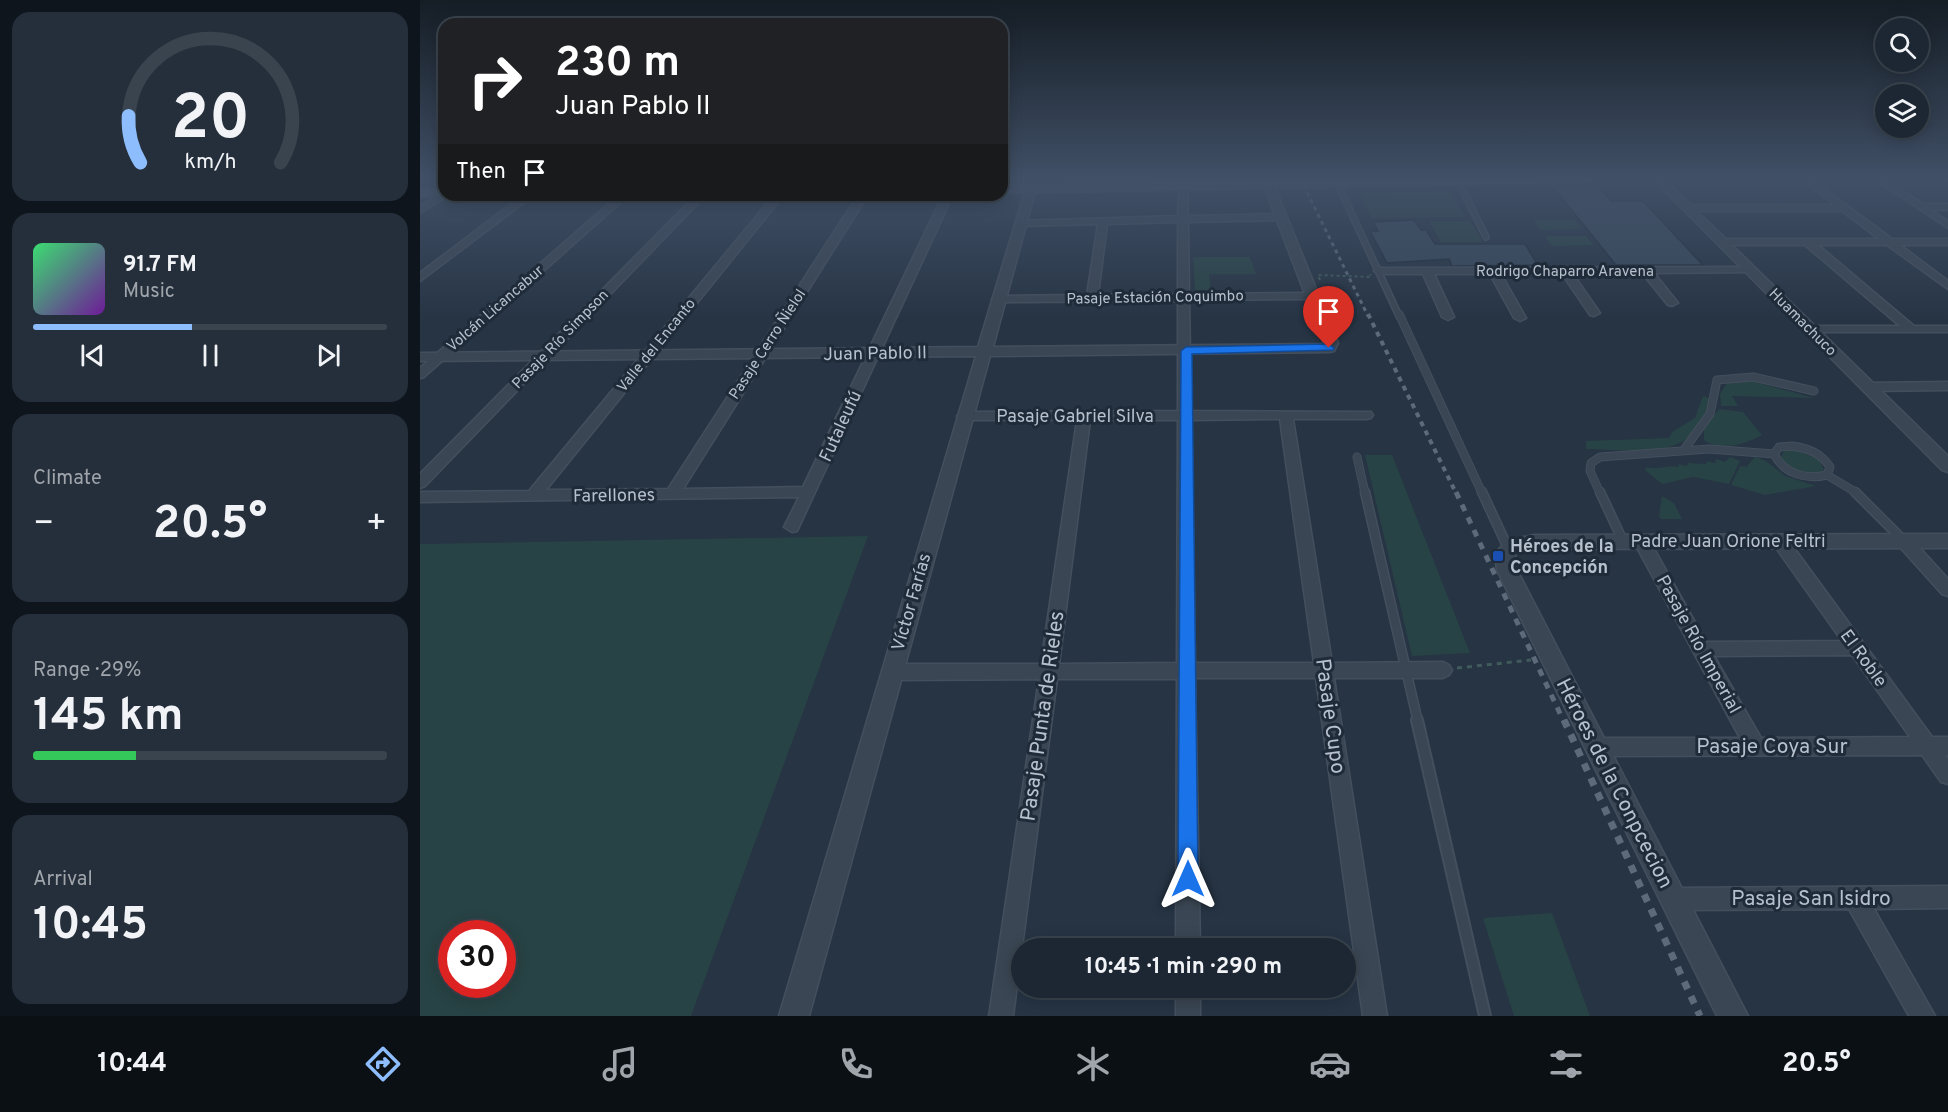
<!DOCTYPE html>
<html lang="en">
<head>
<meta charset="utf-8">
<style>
  body { margin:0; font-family:Overpass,sans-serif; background:#252f3b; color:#f1f3f6; height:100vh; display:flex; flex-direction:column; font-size:22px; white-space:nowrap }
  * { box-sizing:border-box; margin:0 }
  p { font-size:20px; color:#a0a5ac }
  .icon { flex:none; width:33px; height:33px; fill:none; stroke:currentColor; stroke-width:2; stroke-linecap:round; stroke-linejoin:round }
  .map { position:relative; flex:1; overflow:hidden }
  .details { display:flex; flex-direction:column; gap:12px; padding:12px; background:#0f151c; width:420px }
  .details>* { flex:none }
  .guide { position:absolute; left:18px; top:18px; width:570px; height:183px; border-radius:18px; box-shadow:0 3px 15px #0003,0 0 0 2px #3a444e; background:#202124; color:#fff; overflow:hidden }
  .tools { position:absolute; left:1455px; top:18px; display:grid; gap:12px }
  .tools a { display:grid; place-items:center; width:54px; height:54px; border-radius:50%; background:#1c2733; box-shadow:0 3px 15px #0003,0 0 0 2px #3a444e; font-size:30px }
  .speed { position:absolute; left:18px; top:920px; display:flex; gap:12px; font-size:30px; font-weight:700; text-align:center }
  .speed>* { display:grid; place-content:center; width:78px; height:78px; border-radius:50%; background:#1c2733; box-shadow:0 3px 15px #0003,0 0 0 2px #3a444e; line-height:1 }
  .speed .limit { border:9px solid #d22; background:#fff; color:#111 }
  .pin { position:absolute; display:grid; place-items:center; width:51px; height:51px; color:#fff; margin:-62px -26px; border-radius:50% 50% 50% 0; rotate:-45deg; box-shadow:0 0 6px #0007 }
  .pin .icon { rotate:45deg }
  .me { position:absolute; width:66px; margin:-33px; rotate:0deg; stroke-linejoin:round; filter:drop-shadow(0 0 4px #0008) }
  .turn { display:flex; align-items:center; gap:21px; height:126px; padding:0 18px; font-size:27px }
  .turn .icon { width:78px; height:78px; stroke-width:2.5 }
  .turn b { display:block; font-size:42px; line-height:51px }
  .then { display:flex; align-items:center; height:57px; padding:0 18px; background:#0003; gap:12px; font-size:22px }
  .big { font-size:45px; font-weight:700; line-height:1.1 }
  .details .card { flex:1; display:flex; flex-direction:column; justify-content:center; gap:9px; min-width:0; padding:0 21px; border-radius:18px; background:#252f3b }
  .details .dial { align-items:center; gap:0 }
  .dial svg { height:156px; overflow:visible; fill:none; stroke:#3a444e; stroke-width:7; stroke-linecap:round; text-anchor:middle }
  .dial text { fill:#f1f3f6; stroke:none }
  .song { display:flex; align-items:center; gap:18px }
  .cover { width:72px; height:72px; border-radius:9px; background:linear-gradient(135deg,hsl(140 70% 55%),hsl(280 70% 35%)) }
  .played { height:6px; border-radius:3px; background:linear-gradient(90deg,#8dbdfd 45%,#3a444e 45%) }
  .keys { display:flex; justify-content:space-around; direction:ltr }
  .heat { display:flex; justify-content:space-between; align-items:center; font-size:33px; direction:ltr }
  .charge { height:9px; border-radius:4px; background:linear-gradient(90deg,#34c759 29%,#3a444e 0) }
  .trip { position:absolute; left:591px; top:938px; width:345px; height:60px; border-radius:30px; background:#1c2733; box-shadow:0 3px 15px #0003,0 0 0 2px #3a444e; font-weight:700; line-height:60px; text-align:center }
  .menu { display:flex; height:96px; justify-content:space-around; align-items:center; background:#0b1014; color:#a0a5ac }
  .menu .icon { width:42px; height:42px }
  .menu .active { color:#8dbdfd }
  .menu b { font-size:27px; color:#f1f3f6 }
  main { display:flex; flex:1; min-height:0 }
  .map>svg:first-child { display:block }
  .green { fill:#284345; fill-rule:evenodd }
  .building { fill:#37485a; stroke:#212d3b; stroke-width:1.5 }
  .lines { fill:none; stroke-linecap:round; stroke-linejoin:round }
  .service-far3-casing { stroke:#444f5d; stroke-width:8 }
  .service-far2-casing { stroke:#444f5d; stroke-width:9 }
  .service-far1-casing { stroke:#444f5d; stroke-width:11 }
  .service-casing { stroke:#444f5d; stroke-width:14 }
  .minor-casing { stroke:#444f5d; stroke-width:3 }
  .tertiary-casing { stroke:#444f5d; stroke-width:3 }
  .secondary-casing { stroke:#444f5d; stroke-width:3 }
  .path { stroke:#415b5c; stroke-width:3; stroke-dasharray:5 5; stroke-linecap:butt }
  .service-far3 { stroke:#3a4653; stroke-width:5 }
  .service-far2 { stroke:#3a4653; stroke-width:7 }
  .service-far1 { stroke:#3a4653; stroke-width:8 }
  .service { stroke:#3a4653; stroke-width:10 }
  .minor { fill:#3a4653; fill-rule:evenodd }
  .tertiary { fill:#3a4653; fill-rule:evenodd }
  .secondary { fill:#485566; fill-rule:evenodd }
  .rail-far3 { stroke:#5c6a7a; stroke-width:3; stroke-dasharray:4 4; stroke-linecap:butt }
  .rail-far2 { stroke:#5c6a7a; stroke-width:4; stroke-dasharray:5 5; stroke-linecap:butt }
  .rail-far1 { stroke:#5c6a7a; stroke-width:5; stroke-dasharray:7 7; stroke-linecap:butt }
  .rail { stroke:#5c6a7a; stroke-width:7; stroke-dasharray:8 8; stroke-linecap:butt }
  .path-bridge { stroke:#415b5c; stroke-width:2; stroke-dasharray:3 3; stroke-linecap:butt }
  .route { fill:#1a73e8; stroke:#114b97; stroke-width:1.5 }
  .transit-dot { fill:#1a4fb4; stroke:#1f2b39; stroke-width:2 }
  .labels { text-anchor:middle; stroke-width:6; stroke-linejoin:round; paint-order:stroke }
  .far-street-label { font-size:15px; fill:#b7c1cd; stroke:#1f2b39 }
  .street-label { font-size:18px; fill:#b7c1cd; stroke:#1f2b39 }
  .poi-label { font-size:18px; font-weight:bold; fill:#b7c1cd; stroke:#1f2b39; text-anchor:start }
  .near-street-label { font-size:21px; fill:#b7c1cd; stroke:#1f2b39 }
</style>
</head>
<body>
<main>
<section class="details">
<div class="card dial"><svg viewBox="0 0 100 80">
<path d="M14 69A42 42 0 1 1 86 69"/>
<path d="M14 69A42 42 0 0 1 8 45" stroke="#8dbdfd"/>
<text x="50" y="56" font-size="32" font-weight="700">20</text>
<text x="50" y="72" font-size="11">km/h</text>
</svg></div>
<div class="card">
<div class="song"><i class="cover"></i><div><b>91.7 FM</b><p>Music</p></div></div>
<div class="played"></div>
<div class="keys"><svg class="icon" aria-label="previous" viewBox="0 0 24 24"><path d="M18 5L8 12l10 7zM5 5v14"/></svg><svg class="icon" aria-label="pause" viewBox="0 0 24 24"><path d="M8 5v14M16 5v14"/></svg><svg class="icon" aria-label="next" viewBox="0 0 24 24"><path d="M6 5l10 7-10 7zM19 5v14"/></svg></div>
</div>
<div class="card"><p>Climate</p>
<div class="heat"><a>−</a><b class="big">20.5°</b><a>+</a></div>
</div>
<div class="card"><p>Range · 29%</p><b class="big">145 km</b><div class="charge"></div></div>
<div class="card"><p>Arrival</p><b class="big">10:45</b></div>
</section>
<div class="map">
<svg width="1528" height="1016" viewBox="0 0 1528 1016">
  <rect width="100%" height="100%" fill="#263444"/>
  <path class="green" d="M1030,192L1045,217L951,218L940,193Z
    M1113,220H1155L1162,229L1120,230Z
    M1009,221H1050L1063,242H1021Z
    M1125,236H1166L1174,245L1132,246Z
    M773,257H830L836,274H789L791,290H775Z
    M1327,380L1394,398L1312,396L1318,406H1301L1300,394L1308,382Z
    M1283,396L1289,398C1290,409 1285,414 1280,424C1259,461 1203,449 1166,449V441L1249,438L1252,432L1275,418Z
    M1299,409L1323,412L1342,435C1325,444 1301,452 1284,440V429Z
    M1371,449L1398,458L1404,470C1391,480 1366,470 1361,456L1365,450Z
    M945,455H972L1050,653L992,656Z
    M1310,457L1320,461L1309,484L1273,477L1242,484L1225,470L1226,467C1240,471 1245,464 1258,467L1259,464L1267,466L1268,463L1286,464L1287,461L1295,463L1296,459L1305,462Z
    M1335,457L1346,461L1365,476L1396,486L1345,495L1311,485L1320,466L1326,467Z
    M1242,496L1254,503L1262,519H1241L1239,516Z
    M448,536L271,1016H0V544ZM32,933H82V984H32Z
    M1132,913L1170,1016H1094L1063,918Z"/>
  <path class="building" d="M1178,186L1191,201H1223L1283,265H1196L1133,187Z
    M994,220L1001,230H1006L1015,244H1105L1118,265L1032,266L1029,259L967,263L950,231H958L953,222Z"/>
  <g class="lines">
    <defs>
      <path id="service-far3" d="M915,178L979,316
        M1037,179L1066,237"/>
      <path id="service-far2" d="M979,314L1062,493
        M1372,446C1388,448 1401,453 1410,467L1407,475C1386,480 1364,474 1354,454L1359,447Z
        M1263,451L1290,414L1297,380L1333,377L1394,391
        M937,457L945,493
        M1407,475L1437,493
        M1180,493L1170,471L1171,463L1180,457L1289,449L1354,454"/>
      <path id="service-far1" d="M945,492L998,722
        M1062,492L1088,548
        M1180,492L1203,541
        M1435,492L1483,540"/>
      <path id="service" d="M997,720L1065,1016"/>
      <path id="minor" d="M1381,178H1390L1472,239H1528V245H1480L1528,281V289L1467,245H1398L1494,326H1528V332H1386V328L1390,326H1480L1385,245H1303L1298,242L1303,239H1459L1422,211H1268L1263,208L1268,205H1415Z
        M1453,178H1463L1503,204H1528V210H1511L1528,221V228Z
        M763,182L767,185L768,216L861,214L866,217L861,220L768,222L769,294L892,293L898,296L892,299L769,300L771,411L951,412L953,415L951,418L946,419H873L912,663L1023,662L1029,665L1032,670L1029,675L1023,678H914L967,1016H943L896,678H775L780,948H756L757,679H637L593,1016H569L619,679L471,680L465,677L462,672L465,667L471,664H621L657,420H544L537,416L544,412L758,411V301L578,302L572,299L578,296L667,295L678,224L601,226L596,223L598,221L758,216L759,185ZM758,222V294L678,295L687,224ZM860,419L894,663H775L771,420ZM670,420H758L757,663L639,664Z
        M24,191V195L27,196L0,213V206Z
        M103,195H114L0,281V273Z
        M199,195H209L4,377L0,378V368Z
        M276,195H286L5,486L0,488V474Z
        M354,195H364L126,490L248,489L438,195H448L263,489L383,487L523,195H533L377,531L372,532L364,527L379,497L0,502V492L109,491Z
        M1331,267L1336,270L1335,272L1234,273L1258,303L1252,306L1248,305L1222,273L1153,274L1180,313L1174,316L1170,315L1142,274H1081L1106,318L1100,321L1094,318L1070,274H1014L1034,317L1028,320L1022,317L1003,274H959L954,271L959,268Z
        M1528,382V390L1447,391L1441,387L1447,383Z
        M1360,535L1366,537L1512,737H1528V755H1525L1528,759V784L1521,782L1502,755L1177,756L1170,753L1167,747L1170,741L1177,738H1320L1214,542L1216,538H1228L1286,642L1422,641L1354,545L1352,541L1354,537ZM1432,655L1490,737L1341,738L1294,656Z
        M1484,535L1490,537L1528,579V596L1522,594L1478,545L1476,541L1478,537Z
        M1528,886V908L1454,909L1515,1016H1489L1429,909L1254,910L1246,907L1243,899L1246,891L1254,888Z
        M756,987H780V1016H756Z"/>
      <path id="tertiary" d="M841,178H851L918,343L914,351L909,352L570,356L389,1016H359L556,356L0,361V353L558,347L606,188L611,185L616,188L573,347L904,344Z
        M1232,178H1243L1528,456V472L1522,470Z
        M1528,534V548L1114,549L1100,551L1095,555L1097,570L1328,1016H1297L1077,570L1075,553L1088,540L1114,535Z"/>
      <path id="secondary" d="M880,178H1173L1167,182L582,193V185Z
        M0,189H24V195H29L0,197Z"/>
    </defs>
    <use href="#service-far3" class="service-far3-casing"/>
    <use href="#service-far2" class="service-far2-casing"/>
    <use href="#service-far1" class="service-far1-casing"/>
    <use href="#service" class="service-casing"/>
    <use href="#minor" class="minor-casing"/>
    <use href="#tertiary" class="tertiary-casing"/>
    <use href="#secondary" class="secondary-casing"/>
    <path class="path" d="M1037,668L1111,660"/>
    <use href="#service-far3" class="service-far3"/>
    <use href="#service-far2" class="service-far2"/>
    <use href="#service-far1" class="service-far1"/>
    <use href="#service" class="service"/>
    <use href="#minor" class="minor"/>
    <use href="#tertiary" class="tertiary"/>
    <use href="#secondary" class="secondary"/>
    <path class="rail-far3" d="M880,178L948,316"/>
    <path class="rail-far2" d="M948,314L1036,493"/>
    <path class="rail-far1" d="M1036,492L1144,722"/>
    <path class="rail" d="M1144,720L1280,1016"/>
    <path class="path-bridge" d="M900,280L898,275L951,277L950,274"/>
  </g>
  <linearGradient id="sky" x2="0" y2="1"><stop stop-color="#151d25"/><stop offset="0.56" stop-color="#415067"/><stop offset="1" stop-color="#415067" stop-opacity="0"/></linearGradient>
  <rect width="1528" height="320" fill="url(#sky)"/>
  <path class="route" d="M909,344L914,348L913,350L772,354L778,879L775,886L768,889L761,886L758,879L761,351L766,347Z"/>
  <rect class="transit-dot" x="1072" y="550" width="12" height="12" rx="3"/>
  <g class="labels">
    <g class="far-street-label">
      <text x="1145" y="276">Rodrigo Chaparro Aravena</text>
      <text transform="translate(735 297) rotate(-1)" y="5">Pasaje Estación Coquimbo</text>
      <text transform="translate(75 308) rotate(-41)" y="5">Volcán Licancabur</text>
      <text transform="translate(1383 322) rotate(45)" y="5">Huamachuco</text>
      <text transform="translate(140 339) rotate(-46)" y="5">Pasaje Río Simpson</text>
      <text transform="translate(347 344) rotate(-57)" y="5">Pasaje Cerro Ñielol</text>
      <text transform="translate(236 345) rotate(-51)" y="5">Valle del Encanto</text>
    </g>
    <g class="street-label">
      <text transform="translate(455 353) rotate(-1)" y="6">Juan Pablo II</text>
      <text x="655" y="422">Pasaje Gabriel Silva</text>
      <text transform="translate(420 426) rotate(-65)" y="6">Futaleufú</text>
      <text transform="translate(194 495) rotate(-1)" y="6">Farellones</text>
      <text x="1308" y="547">Padre Juan Orione Feltri</text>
      <text transform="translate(491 602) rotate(-74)" y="6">Víctor Farías</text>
      <text transform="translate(1279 644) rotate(61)" y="6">Pasaje Río Imperial</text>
      <text transform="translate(1444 658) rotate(54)" y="6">El Roble</text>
    </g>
    <g class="poi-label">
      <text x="1090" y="552">Héroes de la<tspan x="1090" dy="21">Concepción</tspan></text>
    </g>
    <g class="near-street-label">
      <text transform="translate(622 716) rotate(-82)" y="7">Pasaje Punta de Rieles</text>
      <text transform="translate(911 716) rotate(82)" y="7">Pasaje Cupo</text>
      <text x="1352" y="753">Pasaje Coya Sur</text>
      <text transform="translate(1195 783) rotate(63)" y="7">Héroes de la Conpcecion</text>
      <text x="1391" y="905">Pasaje San Isidro</text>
    </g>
  </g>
</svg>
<div class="tools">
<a><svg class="icon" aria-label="search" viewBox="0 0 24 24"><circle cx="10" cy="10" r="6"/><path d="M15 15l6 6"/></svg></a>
<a><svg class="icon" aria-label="layers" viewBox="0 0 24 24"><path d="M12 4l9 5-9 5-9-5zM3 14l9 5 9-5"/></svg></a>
</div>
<div class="speed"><div class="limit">30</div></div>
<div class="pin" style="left:909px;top:348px;background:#d93025"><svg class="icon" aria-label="arrive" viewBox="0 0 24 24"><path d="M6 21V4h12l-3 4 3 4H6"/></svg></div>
<svg class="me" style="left:768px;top:879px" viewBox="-20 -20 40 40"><path d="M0-17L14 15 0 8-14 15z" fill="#1a73e8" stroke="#fff" stroke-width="4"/></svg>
<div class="trip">10:45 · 1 min · 290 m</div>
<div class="guide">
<div class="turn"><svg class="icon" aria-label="right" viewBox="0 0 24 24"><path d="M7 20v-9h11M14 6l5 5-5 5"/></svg><div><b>230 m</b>Juan Pablo II</div></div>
<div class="then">Then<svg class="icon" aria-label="arrive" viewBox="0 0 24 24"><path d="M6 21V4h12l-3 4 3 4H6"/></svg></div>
</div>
</div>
</main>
<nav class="menu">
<b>10:44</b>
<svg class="icon active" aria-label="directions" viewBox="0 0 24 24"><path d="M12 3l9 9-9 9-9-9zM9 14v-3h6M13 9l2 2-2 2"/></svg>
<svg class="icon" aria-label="music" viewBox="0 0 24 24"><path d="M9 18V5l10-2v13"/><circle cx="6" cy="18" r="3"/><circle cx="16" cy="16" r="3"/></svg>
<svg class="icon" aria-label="phone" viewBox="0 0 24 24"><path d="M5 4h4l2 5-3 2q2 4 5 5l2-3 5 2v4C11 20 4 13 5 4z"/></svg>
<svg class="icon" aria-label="climate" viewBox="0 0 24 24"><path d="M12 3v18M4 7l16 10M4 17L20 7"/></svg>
<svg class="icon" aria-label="car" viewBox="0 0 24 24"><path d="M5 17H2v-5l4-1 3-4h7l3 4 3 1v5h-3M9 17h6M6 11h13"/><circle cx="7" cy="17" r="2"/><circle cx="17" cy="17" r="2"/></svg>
<svg class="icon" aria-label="filters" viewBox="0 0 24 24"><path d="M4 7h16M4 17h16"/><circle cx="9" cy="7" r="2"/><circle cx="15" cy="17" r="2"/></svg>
<b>20.5°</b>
</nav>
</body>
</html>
